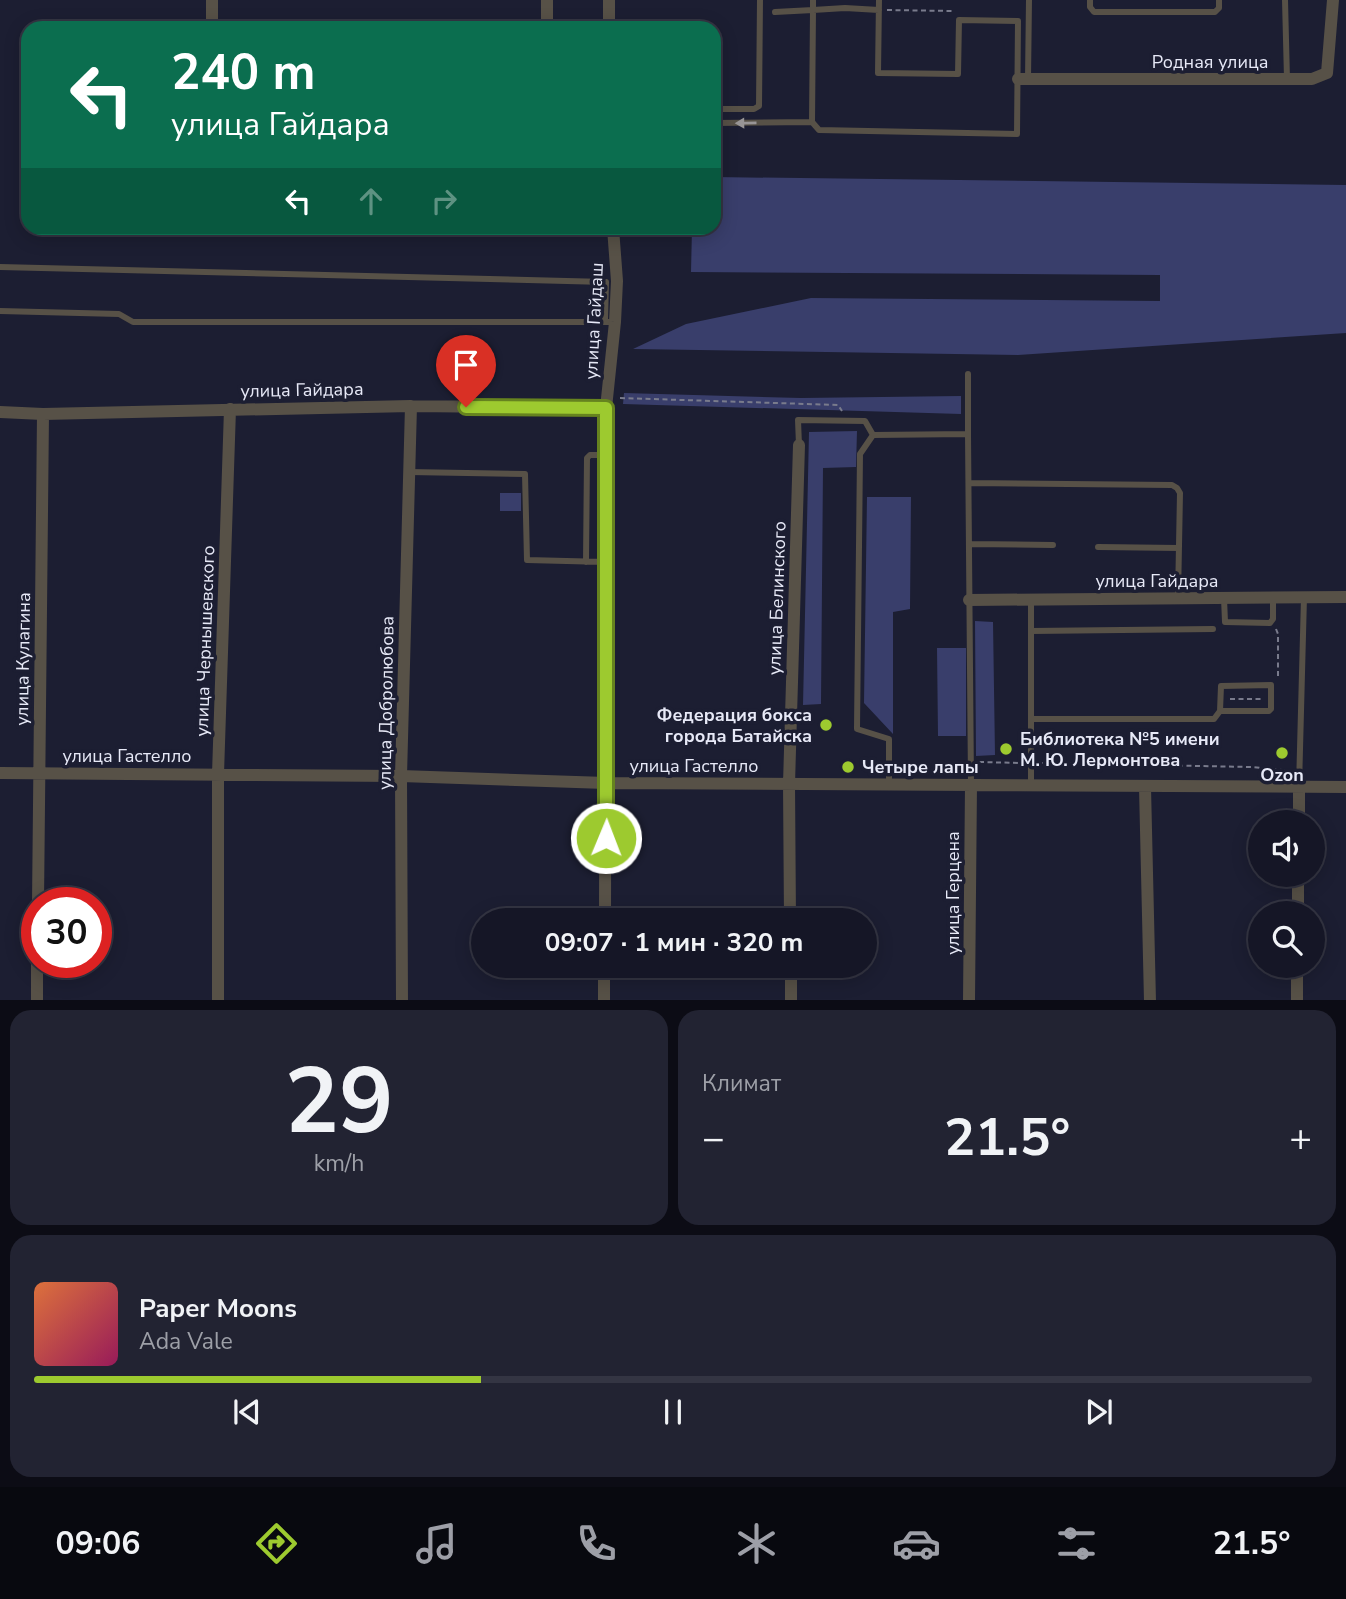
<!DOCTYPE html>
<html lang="ru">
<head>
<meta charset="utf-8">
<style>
  body { margin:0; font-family:"Nunito Sans",sans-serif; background:#222332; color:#f1f3f6; height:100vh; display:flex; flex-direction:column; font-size:26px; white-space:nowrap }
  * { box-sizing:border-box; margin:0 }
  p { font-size:23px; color:#9d9fa7 }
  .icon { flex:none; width:38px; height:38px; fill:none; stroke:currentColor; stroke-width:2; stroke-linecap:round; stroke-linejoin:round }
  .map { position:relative; height:1000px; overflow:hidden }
  .details { display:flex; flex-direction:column; gap:10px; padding:10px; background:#0c0c15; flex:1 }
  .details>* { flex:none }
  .hud { position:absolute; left:21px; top:21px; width:700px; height:214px; border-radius:21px; box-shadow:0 4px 18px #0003,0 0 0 2px #343543; background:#0b6e4f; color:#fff; overflow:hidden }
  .tools { position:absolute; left:1248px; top:810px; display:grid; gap:14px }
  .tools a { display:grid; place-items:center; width:77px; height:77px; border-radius:50%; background:#151626; box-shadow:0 4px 18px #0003,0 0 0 2px #343543; font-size:35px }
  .speed { position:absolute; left:21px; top:887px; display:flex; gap:14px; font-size:35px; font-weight:700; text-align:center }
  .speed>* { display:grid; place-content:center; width:91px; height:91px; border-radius:50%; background:#151626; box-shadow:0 4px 18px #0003,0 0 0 2px #343543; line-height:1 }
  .speed .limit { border:10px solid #d22; background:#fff; color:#111 }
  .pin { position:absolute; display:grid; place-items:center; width:60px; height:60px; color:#fff; margin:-72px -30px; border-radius:50% 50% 50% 0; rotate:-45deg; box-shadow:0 0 7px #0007 }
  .pin .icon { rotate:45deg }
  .me { position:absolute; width:77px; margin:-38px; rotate:1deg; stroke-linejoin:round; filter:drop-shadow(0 0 5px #0008) }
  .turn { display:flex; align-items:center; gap:24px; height:147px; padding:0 35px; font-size:32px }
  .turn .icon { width:91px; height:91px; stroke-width:2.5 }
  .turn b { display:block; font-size:49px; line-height:60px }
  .lanes { display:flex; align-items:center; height:66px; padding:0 35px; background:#0003; justify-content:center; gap:35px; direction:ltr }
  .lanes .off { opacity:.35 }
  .big { font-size:52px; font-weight:700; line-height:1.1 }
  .details .widget { flex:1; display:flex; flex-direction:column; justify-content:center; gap:10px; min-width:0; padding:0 24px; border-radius:21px; background:#222332 }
  .details .dial { align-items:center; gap:0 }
  .dial b { font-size:91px; line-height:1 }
  .song { display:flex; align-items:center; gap:21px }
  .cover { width:84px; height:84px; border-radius:10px; background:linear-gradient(135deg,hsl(20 70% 55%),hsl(330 70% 35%)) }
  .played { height:7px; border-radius:4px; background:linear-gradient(90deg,#9dca2f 35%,#343543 35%) }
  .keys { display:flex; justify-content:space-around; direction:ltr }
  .heat { display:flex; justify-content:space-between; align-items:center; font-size:38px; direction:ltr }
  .details .tiles { flex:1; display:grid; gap:10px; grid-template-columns:1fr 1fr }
  .widget:last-child { grid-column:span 2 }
  .trip { position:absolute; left:471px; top:908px; width:406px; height:70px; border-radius:35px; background:#151626; box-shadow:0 4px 18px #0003,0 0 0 2px #343543; font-weight:700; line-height:70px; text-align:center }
  .tab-bar { display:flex; height:112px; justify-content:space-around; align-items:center; background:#08090f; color:#9d9fa7 }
  .tab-bar .icon { width:49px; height:49px }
  .tab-bar .on { color:#9dca2f }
  .tab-bar b { font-size:32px; color:#f1f3f6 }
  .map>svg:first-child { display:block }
  .green { fill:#393e6b }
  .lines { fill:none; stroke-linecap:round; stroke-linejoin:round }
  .path { stroke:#797b8c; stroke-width:2; stroke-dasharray:5 3.5; stroke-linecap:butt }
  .service { stroke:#575147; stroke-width:6 }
  .minor { stroke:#575147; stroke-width:12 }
  .oneway { fill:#989596 }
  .route-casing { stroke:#66831f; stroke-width:18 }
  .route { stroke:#9dca2f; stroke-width:12 }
  .poi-dot { fill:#9dca2f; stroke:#1c1e32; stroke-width:2.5 }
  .labels { text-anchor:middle; stroke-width:7; stroke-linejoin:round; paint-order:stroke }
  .street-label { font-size:18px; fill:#e7e9f7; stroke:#1c1e32 }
  .poi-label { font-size:18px; font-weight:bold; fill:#e7e9f7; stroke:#1c1e32; text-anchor:start }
</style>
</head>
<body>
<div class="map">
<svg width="1346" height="1001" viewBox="0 0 1346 1001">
  <rect width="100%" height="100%" fill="#1c1e32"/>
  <path class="green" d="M714,177L1346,185V333L1018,355L633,349L686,324L811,298L1160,301V275L691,272L692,228H714Z
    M624,393L801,398L961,396V414L623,404Z
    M857,431L856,467L823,468L821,704L803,705L809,432Z
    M500,493H521V511H500Z
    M867,497H911L910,609L893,612V734L864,703Z
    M975,621L993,622L995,755L976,756Z
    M937,648H966V736H938Z"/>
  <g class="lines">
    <path class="path" d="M887,10L954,11
      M620,398L838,405L842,411
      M1276,629L1278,634V679
      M1230,699H1263
      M979,762L1022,763
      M1042,763L1252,767L1292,771"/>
    <path class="service" d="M1090,0V7L1094,12H1215L1219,8V0
      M1285,0L1287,79
      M775,12L813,10V0
      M1028,79L1029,0
      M714,109H754L759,106L760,0
      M812,122L813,10L845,8L879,10
      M714,123L812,122L819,130L1017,134L1018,21L959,20L958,74L878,73L879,0
      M0,267L606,282L605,322
      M0,311L119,314L133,322H609
      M968,374V434
      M873,435L860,454L857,729L889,739V784
      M799,445L798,420L865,421L873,435L968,434L971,785
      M409,472L525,474L527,560L606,562
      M969,483L1172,485L1177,488L1180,493L1178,598
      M969,544L1053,545
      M1098,547L1179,548
      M586,562L587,458L590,455H606
      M1224,598L1225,622L1270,623L1273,619V597
      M1031,599V786
      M1031,631L1213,629
      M1031,719H1214L1220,711H1269L1271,709V685L1221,686L1220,711
      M1299,787L1304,597"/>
    <path class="minor" d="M212,28V0
      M547,28V0
      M609,28V0
      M1018,79H1312L1327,73L1333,0
      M0,412L43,414L411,406L606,408
      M969,600L1346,597
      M0,773L401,776L606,783L1346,787
      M1145,787L1150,1001
      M1299,822V787
      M38,903L43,414
      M1298,914V875
      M605,920L606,408L615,322L617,281L613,228
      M790,920L789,784L799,445
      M791,966V1001
      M37,1001V962
      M218,1001V774L230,409
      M402,1001L401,776L411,406
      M604,1001V966
      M969,1001L971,785
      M1297,1001V966"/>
  </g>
  <defs><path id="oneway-solid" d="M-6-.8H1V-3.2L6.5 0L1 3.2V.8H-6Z" transform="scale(1.75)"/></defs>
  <use class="oneway" href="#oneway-solid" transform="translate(746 123) rotate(179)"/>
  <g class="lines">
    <defs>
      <path id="route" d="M466,407L606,408V838"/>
    </defs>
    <use href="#route" class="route-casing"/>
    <use href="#route" class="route"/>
  </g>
  <g class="poi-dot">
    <circle cx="826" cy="725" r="7"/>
    <circle cx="1006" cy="749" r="7"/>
    <circle cx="1282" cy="753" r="7"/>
    <circle cx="848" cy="767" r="7"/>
  </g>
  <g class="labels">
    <g class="street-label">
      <text x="1210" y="68">Родная улица</text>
      <text transform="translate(594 321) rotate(-87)" y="6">улица Гайдаш</text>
      <text transform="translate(302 390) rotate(-1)" y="6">улица Гайдара</text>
      <text x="1157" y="587">улица Гайдара</text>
      <text transform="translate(777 598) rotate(-88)" y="6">улица Белинского</text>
      <text transform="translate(205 641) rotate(-88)" y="6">улица Чернышевского</text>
      <text transform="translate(23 659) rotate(-89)" y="6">улица Кулагина</text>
      <text transform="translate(386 703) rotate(-89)" y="6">улица Добролюбова</text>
      <text x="127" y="762">улица Гастелло</text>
      <text x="694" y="772">улица Гастелло</text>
      <text transform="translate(953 893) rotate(-90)" y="6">улица Герцена</text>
    </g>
    <g class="poi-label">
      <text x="812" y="721" text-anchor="end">Федерация бокса<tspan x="812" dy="21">города Батайска</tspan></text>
      <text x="1020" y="745">Библиотека №5 имени<tspan x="1020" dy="21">М. Ю. Лермонтова</tspan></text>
      <text x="862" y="773">Четыре лапы</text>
      <text x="1282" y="781" text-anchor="middle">Ozon</text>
    </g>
  </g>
</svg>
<div class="tools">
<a><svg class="icon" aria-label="sound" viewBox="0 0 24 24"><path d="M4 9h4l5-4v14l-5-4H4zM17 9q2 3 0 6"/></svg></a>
<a><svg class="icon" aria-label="search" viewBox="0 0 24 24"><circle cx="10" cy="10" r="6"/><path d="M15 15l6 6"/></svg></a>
</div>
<div class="speed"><div class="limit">30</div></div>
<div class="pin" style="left:466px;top:407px;background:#d93025"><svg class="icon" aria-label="arrive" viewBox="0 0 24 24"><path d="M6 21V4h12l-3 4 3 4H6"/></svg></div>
<svg class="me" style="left:606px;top:838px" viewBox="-20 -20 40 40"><circle r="17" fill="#9dca2f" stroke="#fff" stroke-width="3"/><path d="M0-11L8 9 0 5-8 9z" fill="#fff"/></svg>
<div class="trip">09:07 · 1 мин · 320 m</div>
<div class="hud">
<div class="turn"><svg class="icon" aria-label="left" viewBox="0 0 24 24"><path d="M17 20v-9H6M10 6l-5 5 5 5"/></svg><div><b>240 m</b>улица Гайдара</div></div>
<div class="lanes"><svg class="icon" aria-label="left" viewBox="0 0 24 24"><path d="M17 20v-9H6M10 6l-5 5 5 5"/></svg><svg class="icon off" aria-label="ahead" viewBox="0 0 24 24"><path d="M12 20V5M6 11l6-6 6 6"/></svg><svg class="icon off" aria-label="right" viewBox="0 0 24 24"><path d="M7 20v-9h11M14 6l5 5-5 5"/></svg></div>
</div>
</div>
<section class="details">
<div class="tiles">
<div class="widget dial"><b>29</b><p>km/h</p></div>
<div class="widget"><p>Климат</p>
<div class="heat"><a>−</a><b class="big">21.5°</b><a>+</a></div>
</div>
<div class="widget">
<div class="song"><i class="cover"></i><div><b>Paper Moons</b><p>Ada Vale</p></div></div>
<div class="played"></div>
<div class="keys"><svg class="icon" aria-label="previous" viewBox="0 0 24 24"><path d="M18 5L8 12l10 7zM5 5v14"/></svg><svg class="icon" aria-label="pause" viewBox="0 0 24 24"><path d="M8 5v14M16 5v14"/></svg><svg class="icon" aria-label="next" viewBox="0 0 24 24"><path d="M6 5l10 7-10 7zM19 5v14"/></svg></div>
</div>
</div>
</section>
<nav class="tab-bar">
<b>09:06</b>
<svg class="icon on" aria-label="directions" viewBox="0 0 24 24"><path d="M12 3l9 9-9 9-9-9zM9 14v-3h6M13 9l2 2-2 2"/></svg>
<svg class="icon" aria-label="music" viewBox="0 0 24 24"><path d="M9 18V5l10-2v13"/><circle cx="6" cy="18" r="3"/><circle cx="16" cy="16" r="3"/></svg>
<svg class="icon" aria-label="phone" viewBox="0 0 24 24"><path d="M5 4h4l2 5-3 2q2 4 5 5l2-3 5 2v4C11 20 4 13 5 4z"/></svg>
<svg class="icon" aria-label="climate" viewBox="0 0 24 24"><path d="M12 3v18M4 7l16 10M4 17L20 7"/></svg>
<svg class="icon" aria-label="car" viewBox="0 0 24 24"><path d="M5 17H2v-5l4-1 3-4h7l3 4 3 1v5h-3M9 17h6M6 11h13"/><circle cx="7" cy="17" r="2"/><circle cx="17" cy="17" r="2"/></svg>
<svg class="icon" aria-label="filters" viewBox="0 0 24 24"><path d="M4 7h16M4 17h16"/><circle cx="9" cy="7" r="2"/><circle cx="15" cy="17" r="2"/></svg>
<b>21.5°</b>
</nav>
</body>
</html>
